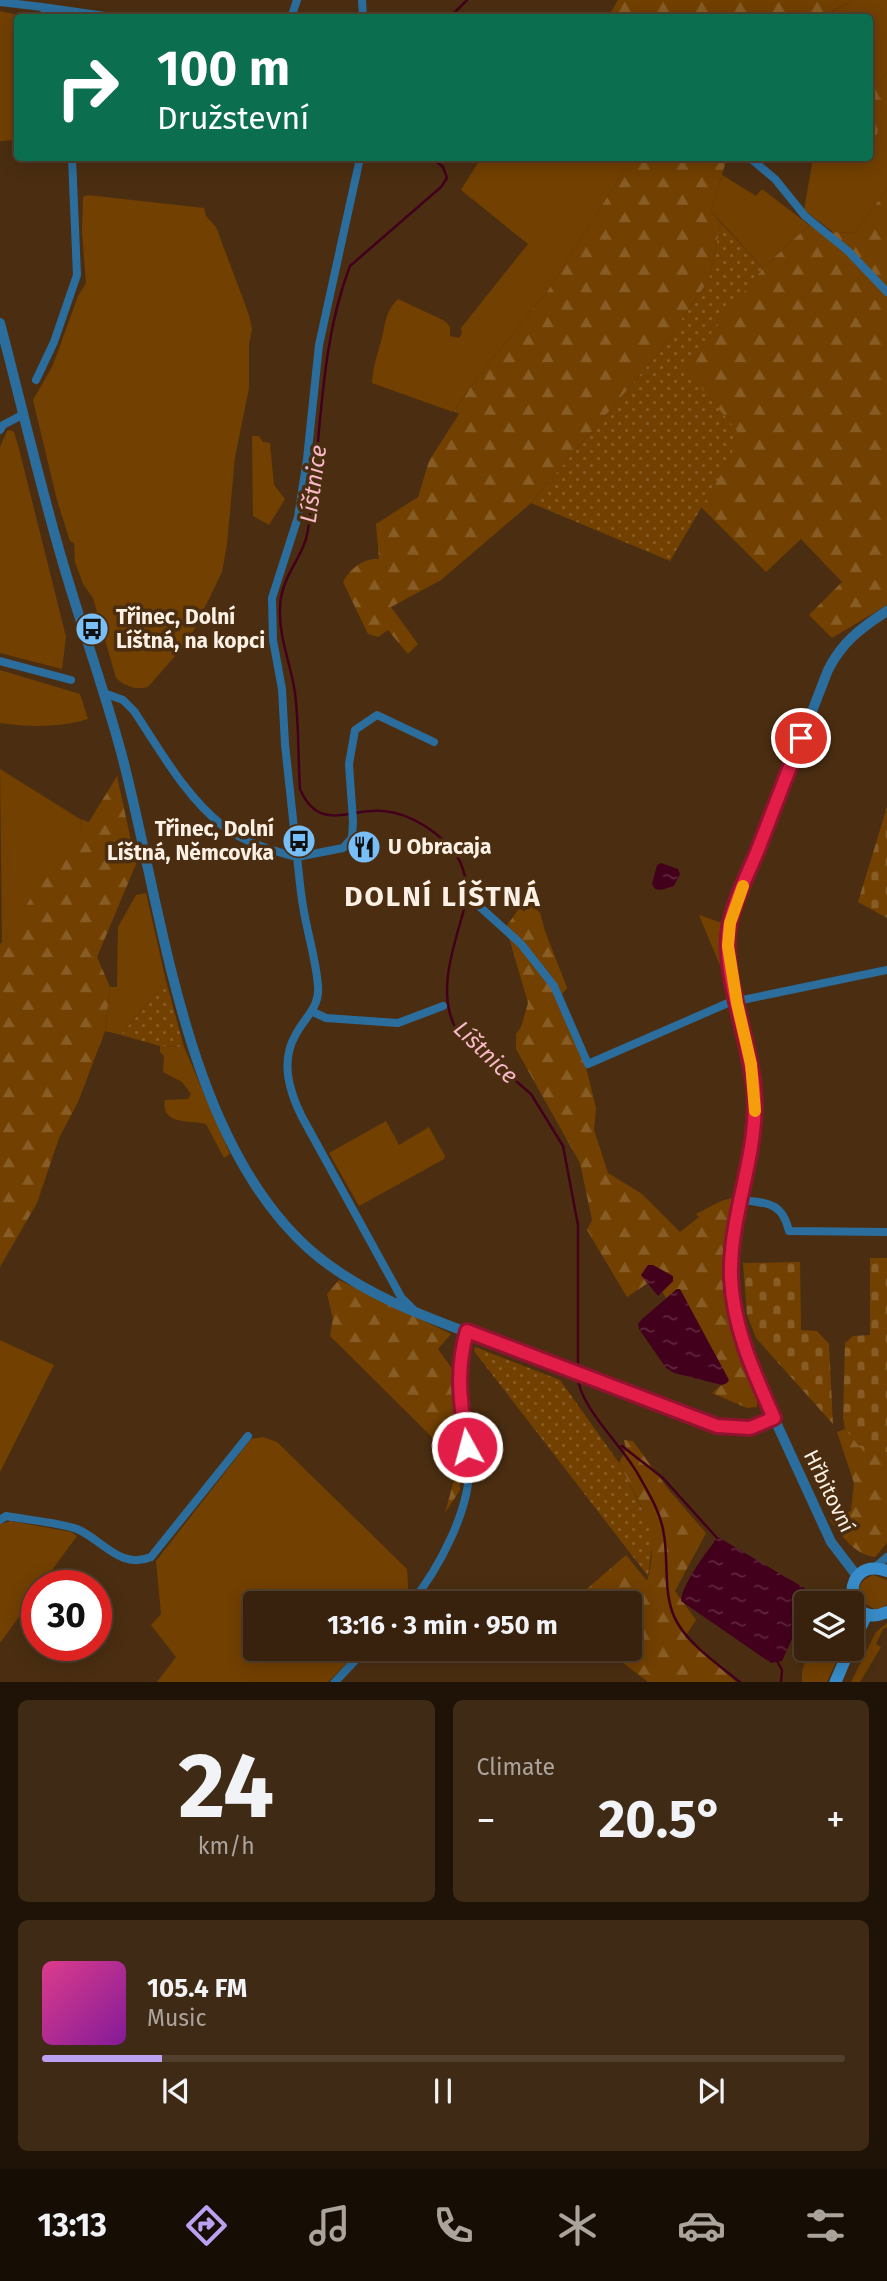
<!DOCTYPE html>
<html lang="en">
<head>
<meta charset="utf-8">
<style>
  body { margin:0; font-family:"Fira Sans",sans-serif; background:#3f2a16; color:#f1f3f6; height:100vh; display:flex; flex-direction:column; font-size:26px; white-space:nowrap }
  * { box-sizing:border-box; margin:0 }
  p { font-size:23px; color:#aba49d }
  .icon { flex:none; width:38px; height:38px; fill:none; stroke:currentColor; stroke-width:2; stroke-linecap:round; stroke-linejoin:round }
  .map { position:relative; height:1682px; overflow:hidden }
  .side { display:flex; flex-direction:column; gap:18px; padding:18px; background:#1f1307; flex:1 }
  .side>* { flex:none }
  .guide { position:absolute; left:14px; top:14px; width:859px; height:147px; border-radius:7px; box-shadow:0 4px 18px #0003,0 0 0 2px #523f2e; background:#0b6e4f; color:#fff; overflow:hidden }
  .tools { position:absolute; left:794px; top:1591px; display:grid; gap:14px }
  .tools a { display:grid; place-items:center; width:70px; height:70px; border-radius:7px; background:#38220d; box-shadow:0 4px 18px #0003,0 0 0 2px #523f2e; font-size:35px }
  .speed { position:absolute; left:21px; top:1570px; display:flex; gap:14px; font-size:35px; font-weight:700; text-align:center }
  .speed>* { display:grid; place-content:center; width:91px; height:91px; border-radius:50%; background:#38220d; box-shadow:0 4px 18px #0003,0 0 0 2px #523f2e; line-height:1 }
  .speed .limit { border:10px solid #d22; background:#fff; color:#111 }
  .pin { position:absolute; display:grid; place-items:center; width:60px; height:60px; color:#fff; margin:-30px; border:4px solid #fff; border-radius:50%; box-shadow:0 2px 7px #0007 }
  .me { position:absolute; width:77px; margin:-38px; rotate:353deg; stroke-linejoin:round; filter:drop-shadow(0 0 5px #0008) }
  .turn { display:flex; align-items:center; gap:24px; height:147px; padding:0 28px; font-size:32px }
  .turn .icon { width:91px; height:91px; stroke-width:2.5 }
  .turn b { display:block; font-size:49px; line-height:60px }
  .big { font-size:52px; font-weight:700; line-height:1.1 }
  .side .widget { flex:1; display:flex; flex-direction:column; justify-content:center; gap:10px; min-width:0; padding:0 24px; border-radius:10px; background:#3f2a16 }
  .side .dial { align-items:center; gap:0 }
  .dial b { font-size:91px; line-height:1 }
  .song { display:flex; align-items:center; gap:21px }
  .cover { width:84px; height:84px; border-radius:10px; background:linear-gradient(135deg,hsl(330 70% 55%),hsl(290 70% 35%)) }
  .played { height:7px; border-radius:4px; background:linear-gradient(90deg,#bca0f2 15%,#523f2e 15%) }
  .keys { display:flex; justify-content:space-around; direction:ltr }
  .heat { display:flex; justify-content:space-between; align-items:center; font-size:38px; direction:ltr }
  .side .tiles { flex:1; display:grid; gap:18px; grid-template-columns:1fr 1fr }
  .widget:last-child { grid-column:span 2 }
  .trip { position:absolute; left:243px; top:1591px; width:399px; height:70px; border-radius:7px; background:#38220d; box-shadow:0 4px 18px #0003,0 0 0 2px #523f2e; font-weight:700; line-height:70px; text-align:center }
  .tabs { display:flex; height:112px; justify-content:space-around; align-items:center; background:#160e05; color:#aba49d }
  .tabs .icon { width:49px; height:49px }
  .tabs .on { color:#bca0f2 }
  .tabs b { font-size:32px; color:#f1f3f6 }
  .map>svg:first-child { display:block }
  .grass { fill:#724000 }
  .forest { fill:url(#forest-firs) }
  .cemetery { fill:url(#cemetery-stones) }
  .garden { fill:url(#garden-dots) }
  .water { fill:url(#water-ripples) }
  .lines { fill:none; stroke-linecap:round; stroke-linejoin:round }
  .stream { stroke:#43001c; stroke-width:2.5 }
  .minor { stroke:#2b6e9e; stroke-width:8 }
  .tertiary { stroke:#2b6e9e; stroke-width:10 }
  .secondary { stroke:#378cc9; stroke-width:12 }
  .route-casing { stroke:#92132f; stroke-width:18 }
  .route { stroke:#e11d48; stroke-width:12 }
  .slow { stroke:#f59e0b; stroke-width:12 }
  .labels { text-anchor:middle; stroke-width:7; stroke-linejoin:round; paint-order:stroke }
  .poi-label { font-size:21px; font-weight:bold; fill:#fdf1e6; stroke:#4b2e11; text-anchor:start }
  .street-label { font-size:21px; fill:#fdf1e6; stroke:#4b2e11 }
  .water-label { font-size:23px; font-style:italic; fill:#fab9c8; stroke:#4b2e11 }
  .district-label { font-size:28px; font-weight:bold; letter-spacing:2px; fill:#fdf1e6; stroke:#4b2e11 }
</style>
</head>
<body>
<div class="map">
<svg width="887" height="1683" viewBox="0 0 887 1683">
  <defs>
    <pattern id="forest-firs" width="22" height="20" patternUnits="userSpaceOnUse" patternTransform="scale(1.75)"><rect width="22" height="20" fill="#724000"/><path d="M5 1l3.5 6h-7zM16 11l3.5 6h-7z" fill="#875c25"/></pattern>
    <pattern id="cemetery-stones" width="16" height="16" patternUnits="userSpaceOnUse" patternTransform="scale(1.75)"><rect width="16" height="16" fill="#724000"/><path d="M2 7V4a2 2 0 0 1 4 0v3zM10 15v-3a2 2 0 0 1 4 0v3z" fill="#875c25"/></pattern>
    <pattern id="garden-dots" width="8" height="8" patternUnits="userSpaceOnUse" patternTransform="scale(1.75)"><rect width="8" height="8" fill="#724000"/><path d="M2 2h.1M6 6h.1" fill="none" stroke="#875c25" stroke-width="1.8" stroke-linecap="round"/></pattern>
    <pattern id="water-ripples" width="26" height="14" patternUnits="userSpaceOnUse" patternTransform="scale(1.75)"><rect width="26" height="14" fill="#43001c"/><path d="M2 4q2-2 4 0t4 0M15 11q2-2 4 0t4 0" fill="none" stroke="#5f263d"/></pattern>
  </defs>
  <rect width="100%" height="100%" fill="#4b2e11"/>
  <path class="grass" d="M853,0H887V72L870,94V18H821Z
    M0,11L27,17L18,18L17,140L0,141Z
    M887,115V190L854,233L833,232L804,210L813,158H870V147H874L879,126Z
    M481,158H632L547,292L479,375L453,412L372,383C373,368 376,359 380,345C386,327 383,314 398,299L445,321L450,327V336L459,338L462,333L461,328L528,244L461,190Z
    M722,175L756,196L762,189L809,225L763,268L711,211Z
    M87,195L204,208L206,216L216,227L249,315L252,329L249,344V388L235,457L227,544L222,572L189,640L148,687C136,690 126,687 116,678L93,598L83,584L75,562L74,543L70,541L57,500L33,400L53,365L78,296L86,283L82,232L83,197Z
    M10,430L14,432L19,449L66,637L62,669L0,653V447L7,431Z
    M252,436H259L263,442L270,443L274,485L285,499L269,525L253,516Z
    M0,670L80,694L88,719C59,728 30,727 0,723Z
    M0,769L80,819L82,831L6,938L2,942Z
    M146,893L166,981L121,1035L105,1031L110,987H117L118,927L136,895Z
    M699,915L722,923L720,934L724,975Z
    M160,1046L184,1047L230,1154L224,1158L206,1124C190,1120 160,1125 165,1100L188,1099L191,1094L182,1082L163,1072L164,1056L160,1052Z
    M386,1121L399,1145L429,1127L445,1156L444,1159L359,1206L329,1153Z
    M0,1340L54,1365L0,1472Z
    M263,1437L277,1442L407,1569L409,1601L407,1603H256V1648L362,1649L328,1682H157L176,1657L151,1625L161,1614L156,1561L251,1439Z
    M11,1521L71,1532L77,1536L41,1585L37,1586V1592L0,1643V1524Z
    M873,1575L887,1580V1605L876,1610L862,1602C855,1590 860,1580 873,1575Z
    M887,1623V1627L883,1629L876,1644L881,1647L860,1682H851L876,1632Z
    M809,1649H842L827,1682H802V1672Z"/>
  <path class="forest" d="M618,0H853L821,17H608Z
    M887,72V115L879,126L874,148L870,147V94Z
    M632,158H727L711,211L721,223L709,280L657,355L531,503L441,580L391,607L418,644L408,654L388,630L378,637L368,634L343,582C350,569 363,558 379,559L376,524L418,497L429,461L459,414L454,411L479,375L547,292Z
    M887,190V605L832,638L809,615L842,582L801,539L766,572L700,506L731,457L683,367L763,268L809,225L825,234L833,232L854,233Z
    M117,776L136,864L97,957L110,987L105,1031L78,1102L59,1138L37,1203L0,1267V944L6,938L61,849L82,831L80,819L89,822Z
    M530,902L540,913L545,931L567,988L558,999L586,1067L596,1108L594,1130L608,1173L642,1194L680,1232L699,1217L696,1214L721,1201L735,1197L736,1201C713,1274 723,1327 757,1395V1407L747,1408L712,1393L728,1380L677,1289L666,1298L662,1291L673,1281L641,1275L648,1283L627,1297L587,1230L592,1220L580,1163L516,1049V1034L521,1027L528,1003L506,927L520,907L524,912Z
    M339,1280L451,1334L438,1349L458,1377L460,1490L445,1513L456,1472L447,1452L330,1336L333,1319L327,1294Z
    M845,1429L864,1451L887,1452V1543L875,1557C855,1555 842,1536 830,1520L851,1511L854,1483L837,1432Z
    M624,1440L633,1441L668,1489L706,1533L675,1591L696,1620L685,1637L736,1682H648L605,1649L630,1648V1603H579L581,1594L626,1555L647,1581C662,1532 640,1506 619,1463L626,1449Z"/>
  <path class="cemetery" d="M887,807V918L858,902Z
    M870,1258H887V1452H864L845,1429L843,1418L845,1343L853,1336L870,1335Z
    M800,1262L801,1330L817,1331L829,1344L833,1424L756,1338L747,1315L743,1263Z"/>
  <path class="garden" d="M721,223L763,268L684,367L737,431L731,457L670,561L531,503L657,355L709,280Z
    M166,981L184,1047L160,1046L121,1035Z
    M475,1347L560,1380L619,1463L649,1523L653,1540L648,1576L474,1351Z"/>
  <path class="water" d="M661,863L678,869L680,874L674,886L661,890L655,889L652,884L657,865Z
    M648,1265H653L673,1276V1281L658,1296L641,1275Z
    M677,1289H680L729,1380L727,1383L722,1385L674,1373L666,1368L639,1329L638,1324L642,1319Z
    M718,1537L811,1592V1597L782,1661L771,1663L681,1601C682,1584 707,1551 718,1537Z"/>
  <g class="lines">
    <path class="stream" d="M449,18L467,0
      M432,158L443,167L447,178L441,187L350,266C318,349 322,443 308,530C304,558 280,576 280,609C279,639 291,664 295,693C299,724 298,758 300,789C319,833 349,808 383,811C411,813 443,834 458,858C463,866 468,885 467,894C467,902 463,912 461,920C451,955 438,995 456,1029L531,1094L563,1146L578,1225V1370
      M578,1377C579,1407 624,1447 639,1476C650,1495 661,1513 664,1535C669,1564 662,1598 678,1624C693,1648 719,1665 741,1683
      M622,1446L663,1478L717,1538
      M777,1661L782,1670L781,1683"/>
    <path class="minor" d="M362,0L363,18
      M0,2L42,7L51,18
      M42,7L119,18
      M291,18L297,0
      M750,158L775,179L805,216L848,251L887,292
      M36,380L54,342L77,275L72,158
      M0,430L3,425L24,414
      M0,661L71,680
      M104,693L123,700L134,711C160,750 185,796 223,826C243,842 273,851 297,857L285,744L282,689L273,640L272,598L298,517L307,459L319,345L360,158
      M479,906L521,944L554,986L588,1064L728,1003L887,970
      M313,1012L326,1018L398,1023L443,1006
      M741,1200C768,1203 782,1202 789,1231L887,1232
      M413,1309L401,1297L302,1117C289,1091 280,1061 296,1034C305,1017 320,1007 318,986C316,959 307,932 303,906C300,889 299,873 297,857L343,848L352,838L353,821L349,764L355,730L377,715L434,742
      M0,1520L6,1516C27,1520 57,1522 77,1529C103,1540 120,1570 151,1557L248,1436
      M874,1568L887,1557
      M411,1603C438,1570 471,1509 469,1465C466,1414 452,1384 467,1331
      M334,1683L367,1648"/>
    <path class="tertiary" d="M0,323C20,399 38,477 60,553C79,620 103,685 121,752C163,908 183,1136 309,1249C370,1303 454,1326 528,1355C591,1379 653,1405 717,1426L750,1428L774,1418
      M857,1576L831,1542L774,1418L744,1348L735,1316L731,1276L736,1227L753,1137L755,1104L751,1064L730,960V924L828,670C842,642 861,628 887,611"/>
    <path class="secondary" d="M887,1571C839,1554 843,1632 887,1612
      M852,1645L867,1614
      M835,1683L850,1648"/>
  </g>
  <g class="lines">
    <defs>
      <path id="route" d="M467,1447C461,1406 455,1372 467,1331L717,1426L750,1428L774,1418C754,1373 733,1328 731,1277C729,1213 760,1153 754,1088C750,1041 721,971 729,927C734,901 747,876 757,852C772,814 786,776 801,738"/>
    </defs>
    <use href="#route" class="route-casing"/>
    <use href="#route" class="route"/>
    <path class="slow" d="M743,886L730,923L728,946L737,1003L751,1064L755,1111"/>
  </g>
  <defs>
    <symbol id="bus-disc" viewBox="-11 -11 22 22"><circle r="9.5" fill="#78bff7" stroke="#4b2e11"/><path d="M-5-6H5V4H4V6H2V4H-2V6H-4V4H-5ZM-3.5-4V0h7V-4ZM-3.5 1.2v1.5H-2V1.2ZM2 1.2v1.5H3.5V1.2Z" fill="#111"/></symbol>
    <symbol id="restaurant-disc" viewBox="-11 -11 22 22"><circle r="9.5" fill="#78bff7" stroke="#4b2e11"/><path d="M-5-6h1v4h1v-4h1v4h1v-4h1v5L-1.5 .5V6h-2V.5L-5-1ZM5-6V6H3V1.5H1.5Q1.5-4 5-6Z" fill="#111"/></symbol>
  </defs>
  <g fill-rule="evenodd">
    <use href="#bus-disc" x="73" y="610" width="38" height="38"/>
    <use href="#bus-disc" x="280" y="822" width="38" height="38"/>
    <use href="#restaurant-disc" x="345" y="828" width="38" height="38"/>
  </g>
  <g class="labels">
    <g class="poi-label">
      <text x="116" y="624">Třinec, Dolní<tspan x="116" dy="24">Líštná, na kopci</tspan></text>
      <text x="274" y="836" text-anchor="end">Třinec, Dolní<tspan x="274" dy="24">Líštná, Němcovka</tspan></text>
      <text x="388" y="854">U Obracaja</text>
    </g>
    <g class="street-label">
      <text transform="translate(829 1491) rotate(64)" y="7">Hřbitovní</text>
    </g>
    <g class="water-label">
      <text transform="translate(313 484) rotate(-82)" y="8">Líštnice</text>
      <text transform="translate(486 1052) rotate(44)" y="8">Líštnice</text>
    </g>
    <g class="district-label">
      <text x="443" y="906">DOLNÍ LÍŠTNÁ</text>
    </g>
  </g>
</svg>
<div class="tools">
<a><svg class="icon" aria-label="layers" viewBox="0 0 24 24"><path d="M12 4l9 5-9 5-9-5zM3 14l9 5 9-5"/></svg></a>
</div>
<div class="speed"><div class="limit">30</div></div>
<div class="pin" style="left:801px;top:738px;background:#d93025"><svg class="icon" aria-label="arrive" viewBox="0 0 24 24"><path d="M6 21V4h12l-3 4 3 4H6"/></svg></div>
<svg class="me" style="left:467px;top:1447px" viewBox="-20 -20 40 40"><circle r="17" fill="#e11d48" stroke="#fff" stroke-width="3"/><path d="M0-11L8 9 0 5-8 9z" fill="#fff"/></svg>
<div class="trip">13:16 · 3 min · 950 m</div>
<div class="guide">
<div class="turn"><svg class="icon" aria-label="right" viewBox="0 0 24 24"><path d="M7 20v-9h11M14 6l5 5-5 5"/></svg><div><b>100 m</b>Družstevní</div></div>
</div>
</div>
<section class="side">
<div class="tiles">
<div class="widget dial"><b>24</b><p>km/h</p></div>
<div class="widget"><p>Climate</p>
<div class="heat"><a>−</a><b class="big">20.5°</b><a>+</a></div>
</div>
<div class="widget">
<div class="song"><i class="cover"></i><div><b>105.4 FM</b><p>Music</p></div></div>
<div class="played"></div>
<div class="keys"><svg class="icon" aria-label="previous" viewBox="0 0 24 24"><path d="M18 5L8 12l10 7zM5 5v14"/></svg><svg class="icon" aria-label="pause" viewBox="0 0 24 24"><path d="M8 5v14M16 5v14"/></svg><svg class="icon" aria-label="next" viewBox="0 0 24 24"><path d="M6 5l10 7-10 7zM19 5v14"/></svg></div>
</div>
</div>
</section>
<nav class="tabs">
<b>13:13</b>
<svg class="icon on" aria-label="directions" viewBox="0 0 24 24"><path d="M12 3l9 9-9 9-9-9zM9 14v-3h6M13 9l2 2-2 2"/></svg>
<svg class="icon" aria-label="music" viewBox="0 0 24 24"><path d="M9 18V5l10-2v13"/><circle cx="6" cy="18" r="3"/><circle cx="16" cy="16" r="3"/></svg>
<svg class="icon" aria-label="phone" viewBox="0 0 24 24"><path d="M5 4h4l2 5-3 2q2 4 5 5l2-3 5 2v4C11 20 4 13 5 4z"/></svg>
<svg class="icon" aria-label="climate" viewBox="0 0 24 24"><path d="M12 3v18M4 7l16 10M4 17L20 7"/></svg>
<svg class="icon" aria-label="car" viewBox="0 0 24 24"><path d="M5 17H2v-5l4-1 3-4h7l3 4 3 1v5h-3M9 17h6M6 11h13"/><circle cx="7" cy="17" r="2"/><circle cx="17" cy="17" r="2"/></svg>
<svg class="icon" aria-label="filters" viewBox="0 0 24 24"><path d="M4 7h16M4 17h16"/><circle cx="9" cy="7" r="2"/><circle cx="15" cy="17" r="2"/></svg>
</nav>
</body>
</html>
